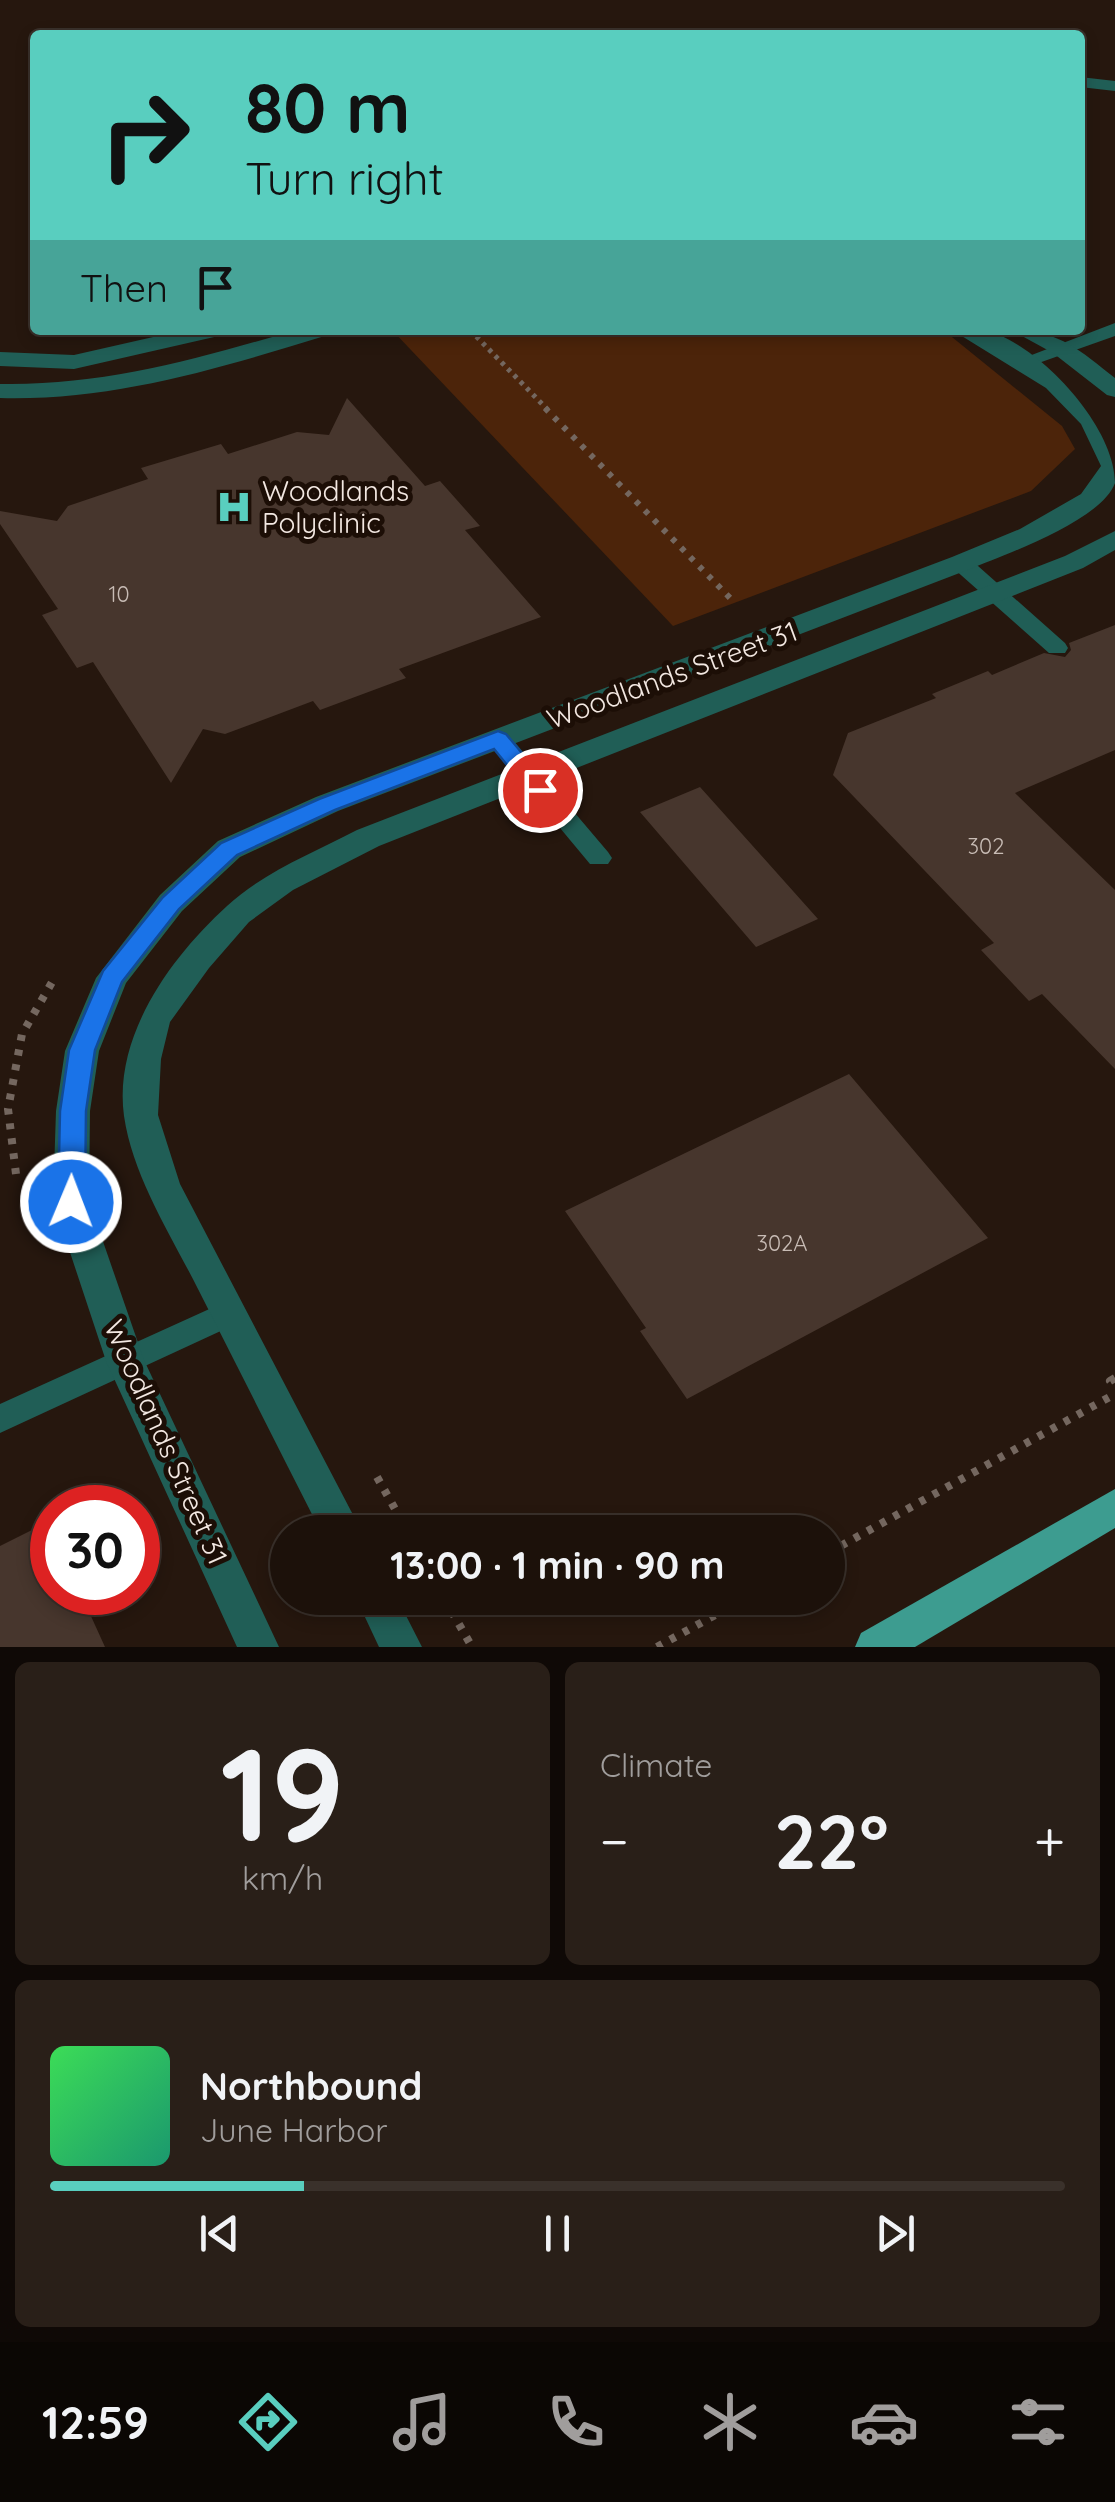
<!DOCTYPE html>
<html lang="en">
<head>
<meta charset="utf-8">
<style>
  body { margin:0; font-family:Quicksand,sans-serif; background:#291f18; color:#f1f3f6; height:100vh; display:flex; flex-direction:column; font-size:38px; white-space:nowrap }
  * { box-sizing:border-box; margin:0 }
  p { font-size:32px; color:#a09d9c }
  .icon { flex:none; width:55px; height:55px; fill:none; stroke:currentColor; stroke-width:2; stroke-linecap:round; stroke-linejoin:round }
  .map { position:relative; height:1647px; overflow:hidden }
  .sheet { display:flex; flex-direction:column; gap:15px; padding:15px; background:#0f0906; flex:1 }
  .sheet>* { flex:none }
  .banner { position:absolute; left:30px; top:30px; width:1055px; height:305px; border-radius:10px; box-shadow:0 5px 15px #0003,0 0 0 2px #3a312b; background:#59cebf; color:#111; overflow:hidden }
  .speed { position:absolute; left:30px; top:1485px; display:flex; gap:20px; font-size:50px; font-weight:700; text-align:center }
  .speed>* { display:grid; place-content:center; width:130px; height:130px; border-radius:50%; background:#1c110a; box-shadow:0 5px 15px #0003,0 0 0 2px #3a312b; line-height:1 }
  .speed .limit { border:15px solid #d22; background:#fff; color:#111 }
  .pin { position:absolute; display:grid; place-items:center; width:85px; height:85px; color:#fff; margin:-42px; border:5px solid #fff; border-radius:50%; box-shadow:0 2px 10px #0007 }
  .me { position:absolute; width:110px; margin:-55px; rotate:1deg; stroke-linejoin:round; filter:drop-shadow(0 0 8px #0008) }
  .turn { display:flex; align-items:center; gap:35px; height:210px; padding:0 50px; font-size:45px }
  .turn .icon { width:130px; height:130px; stroke-width:2.5 }
  .turn b { display:block; font-size:70px; line-height:85px }
  .then { display:flex; align-items:center; height:95px; padding:0 50px; background:#0003; gap:20px; font-size:38px }
  .big { font-size:75px; font-weight:800; line-height:1.1 }
  .sheet .tile { flex:1; display:flex; flex-direction:column; justify-content:center; gap:15px; min-width:0; padding:0 35px; border-radius:15px; background:#291f18 }
  .sheet .dial { align-items:center; gap:0 }
  .dial b { font-size:130px; line-height:1 }
  .song { display:flex; align-items:center; gap:30px }
  .cover { width:120px; height:120px; border-radius:15px; background:linear-gradient(135deg,hsl(130 70% 55%),hsl(160 70% 35%)) }
  .played { height:10px; border-radius:5px; background:linear-gradient(90deg,#59cebf 25%,#3a312b 25%) }
  .keys { display:flex; justify-content:space-around; direction:ltr }
  .heat { display:flex; justify-content:space-between; align-items:center; font-size:55px; direction:ltr }
  .sheet .tiles { flex:1; display:grid; gap:15px; grid-template-columns:1fr 1fr }
  .tile:last-child { grid-column:span 2 }
  .trip { position:absolute; left:270px; top:1515px; width:575px; height:100px; border-radius:50px; background:#1c110a; box-shadow:0 5px 15px #0003,0 0 0 2px #3a312b; font-weight:800; line-height:100px; text-align:center }
  .tabs { display:flex; height:160px; justify-content:space-around; align-items:center; background:#0b0704; color:#a09d9c }
  .tabs .icon { width:70px; height:70px }
  .tabs .selected { color:#59cebf }
  .tabs b { font-size:45px; color:#f1f3f6 }
  .map>svg:first-child { display:block }
  .green { fill:#4c240a }
  .building { fill:#47362d }
  .lines { fill:none; stroke-linecap:round; stroke-linejoin:round }
  .path-far2 { stroke:#74675f; stroke-width:5; stroke-dasharray:4 5; stroke-linecap:butt }
  .path-far1 { stroke:#74675f; stroke-width:6; stroke-dasharray:5 8; stroke-linecap:butt }
  .path { stroke:#74675f; stroke-width:8; stroke-dasharray:6 9; stroke-linecap:butt }
  .lane { fill:#205e56; fill-rule:evenodd }
  .street { fill:#205e56; fill-rule:evenodd }
  .primary { fill:#3d9c90; fill-rule:evenodd }
  .route { fill:#1a73e8; stroke:#114b97; stroke-width:2.5 }
  .labels { text-anchor:middle; stroke-width:10; stroke-linejoin:round; paint-order:stroke }
  .number-label { font-size:22px; fill:#c8bcb5 }
  .poi-label { font-size:28px; fill:#f3e8e2; stroke:#1c0e06; text-anchor:start }
  .street-label { font-size:28px; fill:#f3e8e2; stroke:#1c0e06 }
</style>
</head>
<body>
<div class="map">
<svg width="1115" height="1647" viewBox="0 0 1115 1647">
  <rect width="100%" height="100%" fill="#26170e"/>
  <path class="green" d="M392,330H925L947,333L1062,426L1075,449L1031,491L673,626Z"/>
  <path class="building" d="M347,398L425,486L440,481L480,526L465,530L541,617L399,669L406,678L320,710L313,701L225,734L203,729L171,783L93,662L77,668L42,615L58,609L0,524V511L57,521L68,506L148,479L141,468L221,444L228,454L297,432L329,435Z
    M1115,625V750L1015,793L1115,890V1069L1042,994L1029,1001L981,950L994,943L833,775L848,733L936,698L932,694L988,671L992,675L1044,653L1065,657L1071,650L1069,643Z
    M700,787L818,919L756,947L640,812Z
    M849,1074L988,1238L687,1399L640,1331L646,1328L565,1211Z
    M52,1520V1592H118L121,1598L90,1614L105,1647H0V1546Z"/>
  <g class="lines">
    <path class="path-far2" d="M470,330L548,410"/>
    <path class="path-far1" d="M545,408L734,602"/>
    <path class="path" d="M16,1174L8,1109L22,1034L55,977
      M1115,1378L1110,1381L1115,1387
      M377,1477L408,1532
      M828,1553L1115,1394
      M444,1598L472,1647
      M657,1647L746,1598"/>
    <path class="lane" d="M1080,77L1115,81V91L1080,87Z
      M1115,323V336L1033,365H1019L1016,361Z
      M961,556L969,558L1065,643L1068,648L1065,653H1049L953,568L950,563L953,558Z
      M499,731L507,733L608,852L612,858L608,864H590L491,745L487,739L491,733Z
      M227,1301L238,1305L242,1314L238,1323L0,1433V1404Z"/>
    <path class="street" d="M184,330H227L223,335L74,369L0,366V352L74,355Z
      M296,330H332L328,335C220,368 114,401 0,398V384C103,386 197,359 296,330Z
      M952,330C962,330 974,328 984,330C1035,341 1115,424 1115,483C1101,521 1006,554 970,569L338,811L240,857L182,911L126,983L99,1051L90,1111L89,1201L144,1360L279,1647H237L106,1361L53,1201L56,1111L65,1051L96,978L160,895L218,841L316,797L952,557L1020,529L1081,494L1101,466L1081,424L1046,388Z
      M1011,330C1059,330 1079,350 1115,378V397L1107,395L1053,353Z
      M1115,531V550L1083,568L379,846L293,890L249,922L209,968L170,1022L161,1059L158,1115L180,1184L362,1532H321C280,1451 239,1370 198,1289C171,1235 133,1177 124,1116C113,1036 171,957 227,906C264,872 313,853 357,830L1065,556Z
      M356,1598H397L422,1647H379Z"/>
    <path class="primary" d="M1115,1489V1528L915,1647H855L861,1633Z"/>
  </g>
  <path class="route" d="M498,731L506,734L548,784L551,790L548,796H532L494,749L335,810L237,855L179,909L122,982L95,1050L86,1111L85,1202L81,1209L71,1213L62,1209L58,1202L60,1111L69,1050L103,971L163,897L221,843L319,799Z"/>
  <defs>
    <symbol id="hospital-bare" viewBox="-9 -9 18 18"><path d="M-5-5h3v3.5h4V-5h3V5h-3V1.5h-4V5h-3Z" fill="#59cebf" stroke="#1c0e06" stroke-width="2.5" paint-order="stroke"/></symbol>
  </defs>
  <g fill-rule="evenodd">
    <use href="#hospital-bare" x="209" y="482" width="50" height="50"/>
  </g>
  <g class="labels">
    <g class="number-label">
      <text x="119" y="602">10</text>
      <text x="986" y="854">302</text>
      <text x="782" y="1251">302A</text>
    </g>
    <g class="poi-label">
      <text x="262" y="501">Woodlands<tspan x="262" dy="32">Polyclinic</tspan></text>
    </g>
    <g class="street-label">
      <text transform="translate(672 675) rotate(-20)" y="10">Woodlands Street 31</text>
      <text transform="translate(166 1442) rotate(66)" y="10">Woodlands Street 31</text>
    </g>
  </g>
</svg>
<div class="speed"><div class="limit">30</div></div>
<div class="pin" style="left:540px;top:790px;background:#d93025"><svg class="icon" aria-label="arrive" viewBox="0 0 24 24"><path d="M6 21V4h12l-3 4 3 4H6"/></svg></div>
<svg class="me" style="left:71px;top:1202px" viewBox="-20 -20 40 40"><circle r="17" fill="#1a73e8" stroke="#fff" stroke-width="3"/><path d="M0-11L8 9 0 5-8 9z" fill="#fff"/></svg>
<div class="trip">13:00 · 1 min · 90 m</div>
<div class="banner">
<div class="turn"><svg class="icon" aria-label="right" viewBox="0 0 24 24"><path d="M7 20v-9h11M14 6l5 5-5 5"/></svg><div><b>80 m</b>Turn right</div></div>
<div class="then">Then<svg class="icon" aria-label="arrive" viewBox="0 0 24 24"><path d="M6 21V4h12l-3 4 3 4H6"/></svg></div>
</div>
</div>
<section class="sheet">
<div class="tiles">
<div class="tile dial"><b>19</b><p>km/h</p></div>
<div class="tile"><p>Climate</p>
<div class="heat"><a>−</a><b class="big">22°</b><a>+</a></div>
</div>
<div class="tile">
<div class="song"><i class="cover"></i><div><b>Northbound</b><p>June Harbor</p></div></div>
<div class="played"></div>
<div class="keys"><svg class="icon" aria-label="previous" viewBox="0 0 24 24"><path d="M18 5L8 12l10 7zM5 5v14"/></svg><svg class="icon" aria-label="pause" viewBox="0 0 24 24"><path d="M8 5v14M16 5v14"/></svg><svg class="icon" aria-label="next" viewBox="0 0 24 24"><path d="M6 5l10 7-10 7zM19 5v14"/></svg></div>
</div>
</div>
</section>
<nav class="tabs">
<b>12:59</b>
<svg class="icon selected" aria-label="directions" viewBox="0 0 24 24"><path d="M12 3l9 9-9 9-9-9zM9 14v-3h6M13 9l2 2-2 2"/></svg>
<svg class="icon" aria-label="music" viewBox="0 0 24 24"><path d="M9 18V5l10-2v13"/><circle cx="6" cy="18" r="3"/><circle cx="16" cy="16" r="3"/></svg>
<svg class="icon" aria-label="phone" viewBox="0 0 24 24"><path d="M5 4h4l2 5-3 2q2 4 5 5l2-3 5 2v4C11 20 4 13 5 4z"/></svg>
<svg class="icon" aria-label="climate" viewBox="0 0 24 24"><path d="M12 3v18M4 7l16 10M4 17L20 7"/></svg>
<svg class="icon" aria-label="car" viewBox="0 0 24 24"><path d="M5 17H2v-5l4-1 3-4h7l3 4 3 1v5h-3M9 17h6M6 11h13"/><circle cx="7" cy="17" r="2"/><circle cx="17" cy="17" r="2"/></svg>
<svg class="icon" aria-label="filters" viewBox="0 0 24 24"><path d="M4 7h16M4 17h16"/><circle cx="9" cy="7" r="2"/><circle cx="15" cy="17" r="2"/></svg>
</nav>
</body>
</html>
